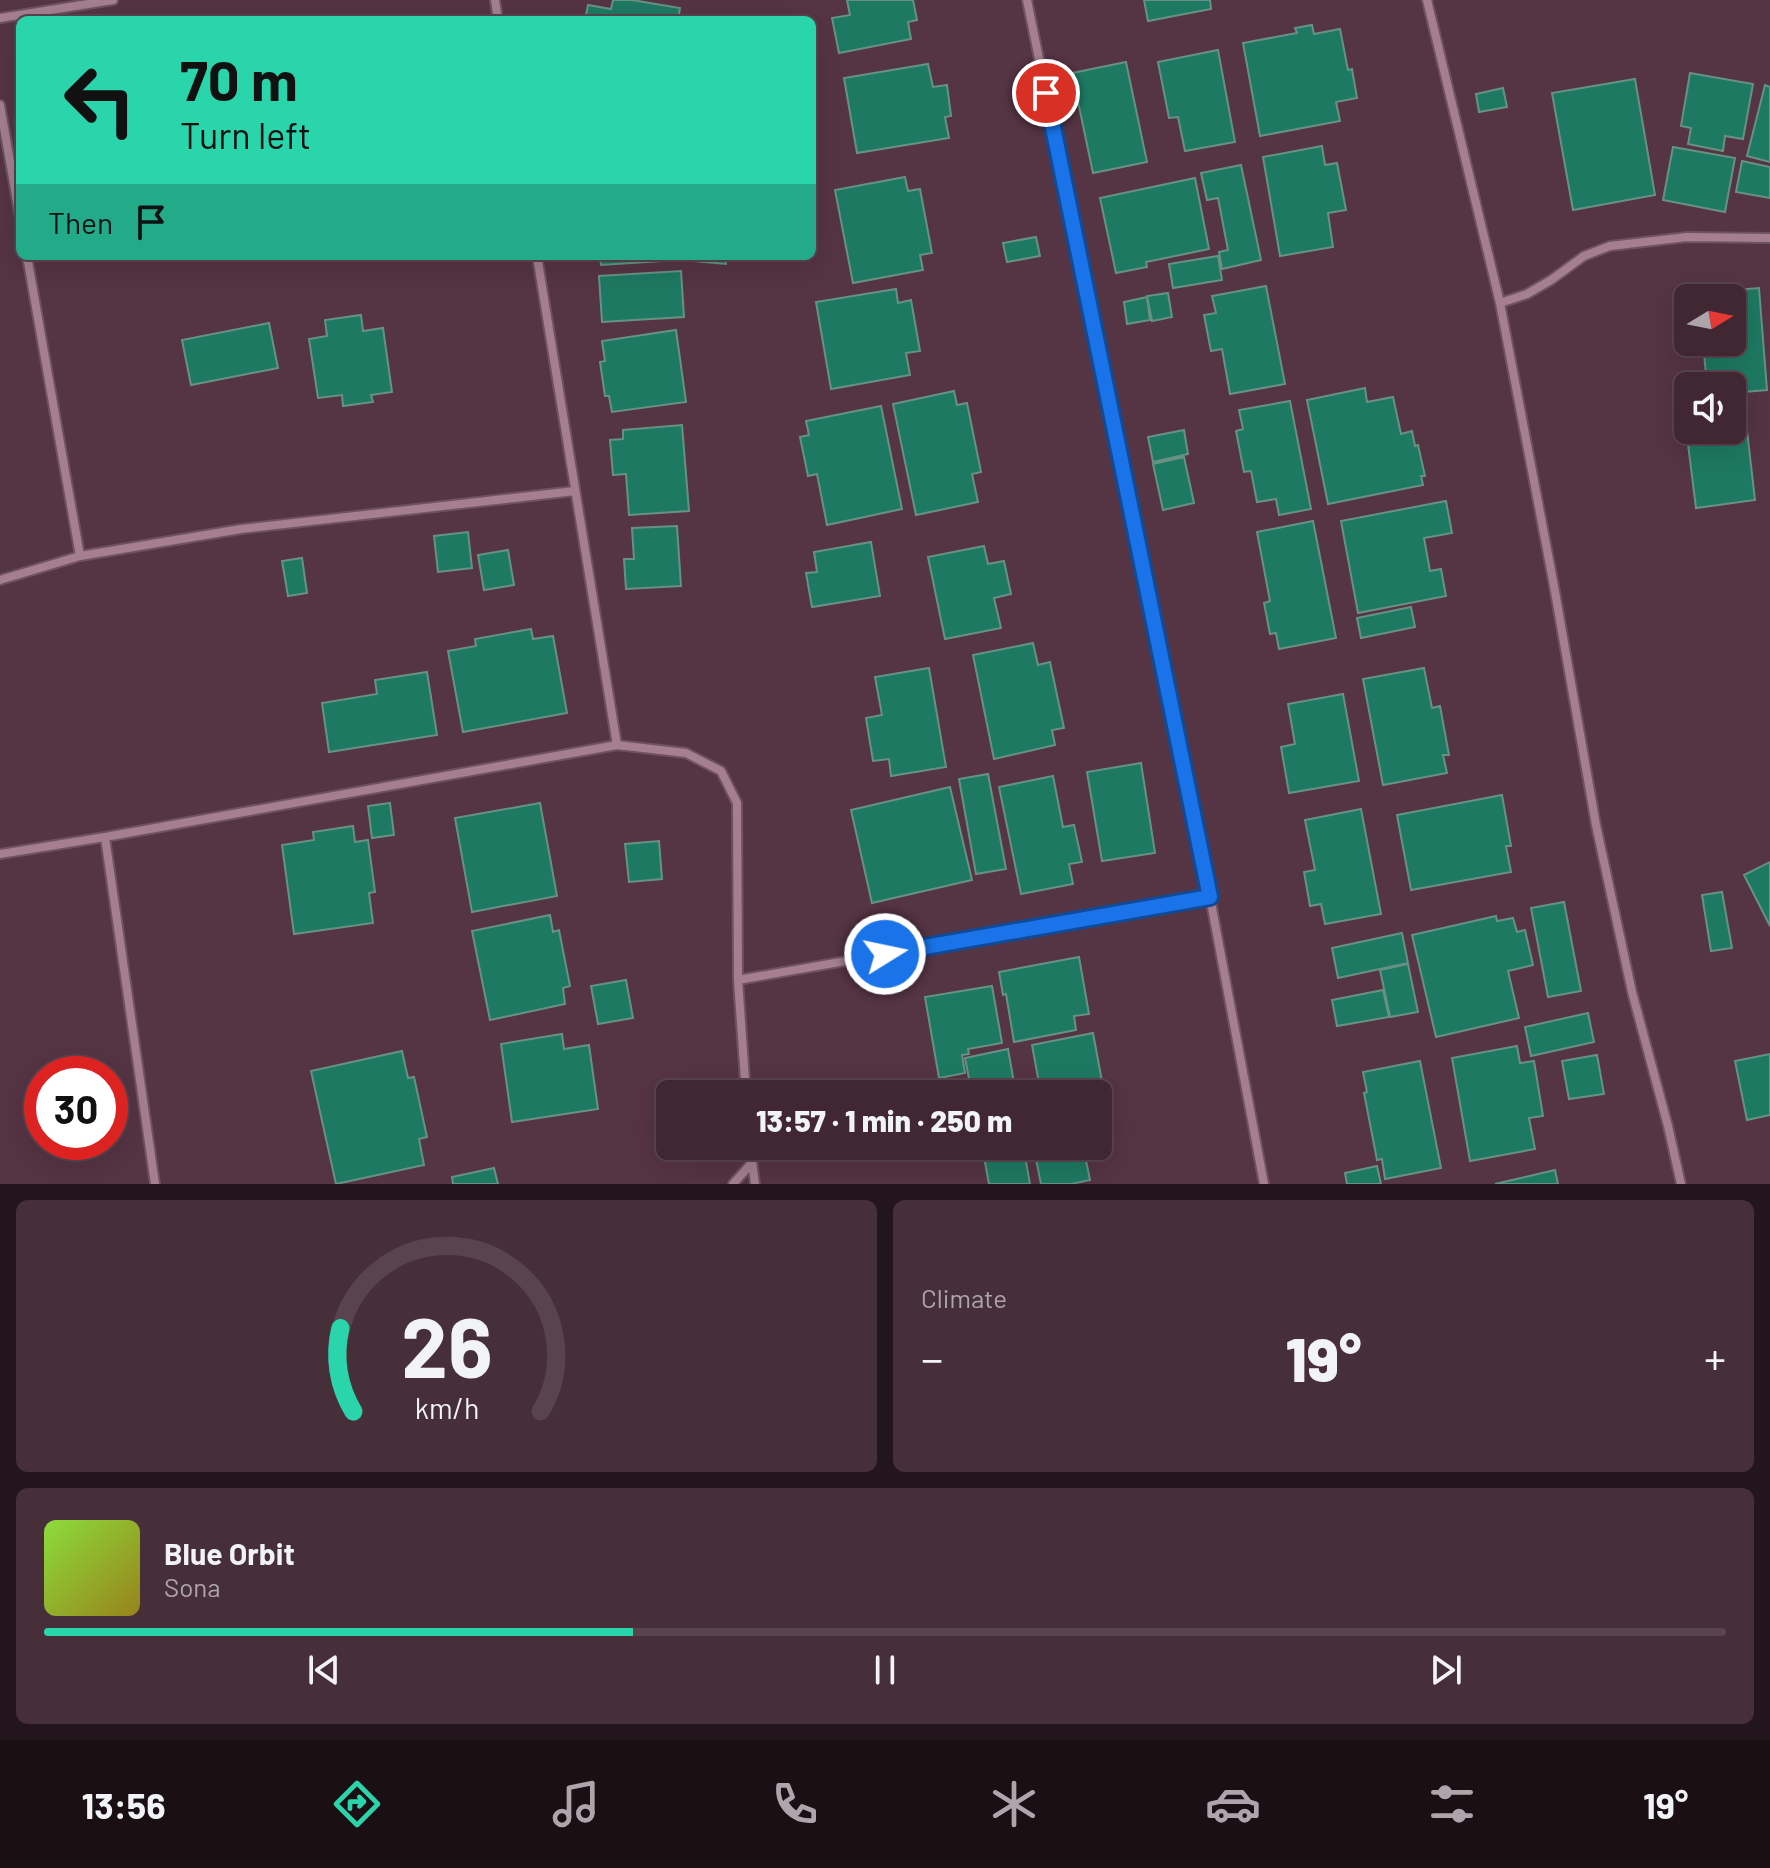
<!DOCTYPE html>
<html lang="en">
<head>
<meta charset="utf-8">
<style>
  body { margin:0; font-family:Barlow,sans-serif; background:#472f3a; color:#f1f3f6; height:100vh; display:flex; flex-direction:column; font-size:30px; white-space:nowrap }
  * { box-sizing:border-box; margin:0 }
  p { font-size:26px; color:#aea5ac }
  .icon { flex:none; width:44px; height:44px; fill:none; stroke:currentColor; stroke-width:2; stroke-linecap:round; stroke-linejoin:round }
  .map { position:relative; height:1184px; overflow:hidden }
  .panel { display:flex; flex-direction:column; gap:16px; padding:16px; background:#23151c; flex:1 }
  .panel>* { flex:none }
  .hud { position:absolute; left:16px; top:16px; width:800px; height:244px; border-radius:12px; box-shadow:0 8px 32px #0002,0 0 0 2px #59444d; background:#2bd5ac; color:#111; overflow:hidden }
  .needle { width:52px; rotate:80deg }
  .fabs { position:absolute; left:1674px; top:284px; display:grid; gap:16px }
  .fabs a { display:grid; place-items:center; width:72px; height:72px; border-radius:12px; background:#402732; box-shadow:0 8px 32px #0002,0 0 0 2px #59444d; font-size:40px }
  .speed { position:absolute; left:24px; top:1056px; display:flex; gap:16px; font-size:40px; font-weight:700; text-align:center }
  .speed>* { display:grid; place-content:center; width:104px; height:104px; border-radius:50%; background:#402732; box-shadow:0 8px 32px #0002,0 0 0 2px #59444d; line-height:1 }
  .speed .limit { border:12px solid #d22; background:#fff; color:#111 }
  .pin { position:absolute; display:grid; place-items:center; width:68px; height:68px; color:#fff; margin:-34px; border:4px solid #fff; border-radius:50%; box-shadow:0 2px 8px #0007 }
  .me { position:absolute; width:88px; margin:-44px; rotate:80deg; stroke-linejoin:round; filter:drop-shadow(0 0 6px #0008) }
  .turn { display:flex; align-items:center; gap:28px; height:168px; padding:0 32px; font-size:36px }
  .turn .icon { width:104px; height:104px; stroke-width:2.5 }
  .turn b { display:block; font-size:56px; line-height:68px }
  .then { display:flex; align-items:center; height:76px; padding:0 32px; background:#0003; gap:16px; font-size:30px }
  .big { font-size:60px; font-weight:800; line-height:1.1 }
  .panel .widget { flex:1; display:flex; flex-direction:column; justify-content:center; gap:12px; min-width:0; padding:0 28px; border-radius:12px; background:#472f3a }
  .panel .dial { align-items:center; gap:0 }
  .dial svg { height:208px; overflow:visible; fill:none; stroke:#59444d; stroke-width:7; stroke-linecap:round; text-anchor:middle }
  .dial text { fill:#f1f3f6; stroke:none }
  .song { display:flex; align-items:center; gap:24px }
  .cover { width:96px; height:96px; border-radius:12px; background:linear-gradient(135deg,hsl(90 70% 55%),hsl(50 70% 35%)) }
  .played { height:8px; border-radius:4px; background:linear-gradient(90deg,#2bd5ac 35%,#59444d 35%) }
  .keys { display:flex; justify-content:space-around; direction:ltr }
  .heat { display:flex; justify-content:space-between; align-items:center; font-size:44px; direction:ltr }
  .panel .tiles { flex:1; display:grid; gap:16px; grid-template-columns:1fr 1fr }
  .widget:last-child { grid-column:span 2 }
  .trip { position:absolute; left:656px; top:1080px; width:456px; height:80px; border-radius:12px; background:#402732; box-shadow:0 8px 32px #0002,0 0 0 2px #59444d; font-weight:800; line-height:80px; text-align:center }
  .menu { display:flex; height:128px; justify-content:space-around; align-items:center; background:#1a1014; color:#aea5ac }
  .menu .icon { width:56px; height:56px }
  .menu .current { color:#2bd5ac }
  .menu b { font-size:36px; color:#f1f3f6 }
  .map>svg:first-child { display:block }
  .building { fill:#1e7962; stroke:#679283; stroke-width:2 }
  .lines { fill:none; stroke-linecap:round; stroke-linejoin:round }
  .street-casing { stroke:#6e535f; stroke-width:12 }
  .street { stroke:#a57f8f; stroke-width:8 }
  .route-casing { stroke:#114b97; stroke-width:20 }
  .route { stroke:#1a73e8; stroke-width:14 }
</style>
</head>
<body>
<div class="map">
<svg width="1770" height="1184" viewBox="0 0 1770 1184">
  <rect width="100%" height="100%" fill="#553443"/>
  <path class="building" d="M613,0H632L680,8L678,20H585L588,5L611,9Z
    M847,0H913L917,20L908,22L911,39L839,53L832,18L850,15Z
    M1144,0H1210L1211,9L1148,21Z
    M1312,25L1314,34L1340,29L1348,70L1352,69L1357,98L1336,102L1340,121L1260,136L1243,43L1297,33L1295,28Z
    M1218,50L1235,142L1185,151L1178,117L1169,118L1158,62Z
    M1126,62L1147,162L1093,173L1072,73Z
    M928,64L933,87L947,85L951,116L945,117L949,138L857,153L844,78Z
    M1690,73L1753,84L1743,139L1725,136L1723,151L1688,144L1691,128L1681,126Z
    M1635,79L1655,195L1573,210L1552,93Z
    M1765,85L1770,87V162L1747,156Z
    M1503,88L1507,107L1479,112L1476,94Z
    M1322,146L1325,165L1337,163L1346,210L1328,213L1333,247L1280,256L1263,157Z
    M1673,147L1735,158L1725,212L1663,200Z
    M1742,161L1770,167V198L1736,192Z
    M1241,165L1261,260L1222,269L1219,252L1228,250L1218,198L1207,200L1201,173Z
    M905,177L908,191L920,189L932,253L920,255L923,270L853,283L835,190Z
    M1195,178L1209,249L1146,262L1147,267L1116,273L1100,198Z
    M1036,237L1040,256L1007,262L1003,243Z
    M600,256H678V260L601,265Z
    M694,256H726V264L694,261Z
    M1218,256L1222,280L1173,288L1169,264Z
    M681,271L684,317L602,322L599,276Z
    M1266,286L1285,384L1230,394L1222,349L1211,351L1204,315L1216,313L1212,296Z
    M1759,288L1767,390L1732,393V386H1707L1703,342H1732V298H1700L1699,293Z
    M896,289L898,303L911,300L920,351L906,353L910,375L831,389L816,302Z
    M1168,293L1172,317L1152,321L1147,296Z
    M1147,297L1150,320L1127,324L1124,302Z
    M361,315L363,331L383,328L392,392L371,395L373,402L343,406L342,395L318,398L309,339L327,336L325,320Z
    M269,323L278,368L191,385L182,340Z
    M676,330L686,402L612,412L609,396H605L600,362L605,361L602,341Z
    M1365,388L1367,402L1393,397L1401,434L1412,431L1415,446L1418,445L1425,476H1421L1423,485L1328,504L1307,400Z
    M954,391L957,405L967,403L981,472L972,474L978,502L916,515L893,404Z
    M1290,401L1311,509L1279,515L1276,499L1257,502L1251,471L1244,472L1236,431L1243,429L1239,410Z
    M881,406L902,509L827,525L817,474L808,476L800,437L809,435L806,421Z
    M1745,413L1755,500L1696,508L1685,420H1688V430H1732V414Z
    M682,425L689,511L629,515L626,474L613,475L610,440L623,439V430Z
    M1184,430L1188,454L1153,462L1148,437Z
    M1184,457L1194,503L1163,510L1153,464Z
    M1446,501L1452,533L1424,538L1430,571L1441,569L1446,596L1358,613L1341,521Z
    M1313,521L1336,638L1279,649L1276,633L1270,634L1264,603L1270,601L1257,532Z
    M677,526L681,586L626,589L624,559H634L632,528Z
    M468,532L472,568L438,572L434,536Z
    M871,542L880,596L812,607L806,573L817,572L814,552Z
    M984,546L988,564L1004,561L1011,594L994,598L1001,628L945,639L928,557Z
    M508,550L514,585L484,590L478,555Z
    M302,558L307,593L288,596L282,561Z
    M1411,607L1415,627L1361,638L1357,618Z
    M531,629L533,639L553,636L567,713L463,732L448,651L476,646L475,639Z
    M1033,643L1038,665L1050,662L1064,728L1052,730L1055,745L994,759L973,655Z
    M929,668L946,767L891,776L889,759L873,761L866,718L882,715L875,677Z
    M1424,668L1432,708L1440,706L1449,755H1443L1447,773L1383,785L1363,679Z
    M427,672L437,735L329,752L322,703L377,694L375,680Z
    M1343,694L1359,781L1289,793L1281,747L1295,744L1288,704Z
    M1141,763L1155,853L1102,861L1087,772Z
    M988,774L1006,869L976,874L959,779Z
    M1053,776L1063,827L1074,825L1082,862L1069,864L1073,884L1021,894L999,787Z
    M950,787L972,880L872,903L851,810Z
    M1502,795L1511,846H1506L1511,872L1411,890L1397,815Z
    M390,803L394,835L372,838L368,806Z
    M540,803L557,896L472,912L455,818Z
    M1361,809L1381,914L1325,924L1321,904L1310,906L1304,872L1315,870L1305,820Z
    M353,826L355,842L368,840L375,892L369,893L373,923L294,934L282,845L314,840L313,832Z
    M659,841L662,879L629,882L625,844Z
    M1770,862V926L1744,875Z
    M1722,892L1732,948L1711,951L1702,895Z
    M1564,902L1581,991L1548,997L1531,908Z
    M550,915L553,932L559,930L570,986L563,988L565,1004L490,1020L472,931Z
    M1496,916L1497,921L1513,918L1517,932L1525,930L1533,965L1508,971L1519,1018L1436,1037L1412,935Z
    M1402,933L1408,963L1338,978L1332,948Z
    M1079,957L1089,1014L1074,1016L1076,1030L1014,1042L1006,994L1003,995L999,972Z
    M1408,964L1418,1012L1390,1017L1380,970Z
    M626,980L633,1018L598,1024L591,986Z
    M992,986L1002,1043L968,1049L969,1054L962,1055L965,1073L939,1078L925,997Z
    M1383,990L1389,1017L1337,1026L1332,1000Z
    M1588,1013L1594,1042L1531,1056L1525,1027Z
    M1093,1033L1113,1140L1098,1142V1094H1041L1032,1045Z
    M562,1034L564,1049L589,1045L598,1109L512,1122L501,1044Z
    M1517,1046L1520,1063L1534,1061L1543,1116L1529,1118L1535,1149L1470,1161L1452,1058Z
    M1008,1049L1016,1094H972L965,1058Z
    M402,1051L408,1078L414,1077L427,1137L419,1139L424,1165L336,1184L311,1071Z
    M1770,1054V1115L1747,1120L1735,1061Z
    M1597,1055L1604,1094L1569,1099L1562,1061Z
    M1420,1061L1441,1168L1385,1179L1382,1159L1377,1160L1364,1093L1367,1092L1363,1072Z
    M982,1146H1079L1025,1156L1030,1184H989Z
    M1083,1146L1090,1180L1071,1184H1041L1035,1154Z
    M1377,1166L1381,1184H1347L1345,1173Z
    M494,1168L498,1184H453L452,1177Z
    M1555,1170L1558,1184H1495Z"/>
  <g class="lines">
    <defs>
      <path id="street" d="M495,0L498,20
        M1027,0L1210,897L1264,1184
        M1427,0L1500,303L1554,586L1596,825L1632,992L1668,1126L1681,1184
        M0,18L113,0
        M0,105L20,218
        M27,256L80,556
        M537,256L617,745
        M1500,303L1527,294L1551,280L1584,256L1610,246L1687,237L1770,238
        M0,580L80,556L241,529L575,491
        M105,837L155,1184
        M0,854L105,837L617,745L686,753L721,771L737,803L738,980L746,1094
        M738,980L1210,897
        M750,1146L755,1184
        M733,1184L751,1164"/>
    </defs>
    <use href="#street" class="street-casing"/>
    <use href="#street" class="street"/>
  </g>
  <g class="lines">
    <defs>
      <path id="route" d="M885,954L1210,897L1046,93"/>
    </defs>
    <use href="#route" class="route-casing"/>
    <use href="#route" class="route"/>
  </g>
</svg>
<div class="fabs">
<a><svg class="needle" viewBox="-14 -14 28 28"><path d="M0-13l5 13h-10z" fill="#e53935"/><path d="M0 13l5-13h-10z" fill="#aea5ac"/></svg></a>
<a><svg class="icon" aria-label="sound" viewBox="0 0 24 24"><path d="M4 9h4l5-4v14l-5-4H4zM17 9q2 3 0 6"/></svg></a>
</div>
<div class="speed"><div class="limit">30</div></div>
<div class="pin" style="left:1046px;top:93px;background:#d93025"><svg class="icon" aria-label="arrive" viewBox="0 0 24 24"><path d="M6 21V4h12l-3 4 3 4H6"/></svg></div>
<svg class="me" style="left:885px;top:954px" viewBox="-20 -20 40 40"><circle r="17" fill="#1a73e8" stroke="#fff" stroke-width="3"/><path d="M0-11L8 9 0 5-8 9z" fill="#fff"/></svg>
<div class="trip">13:57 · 1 min · 250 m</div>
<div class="hud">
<div class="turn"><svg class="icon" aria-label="left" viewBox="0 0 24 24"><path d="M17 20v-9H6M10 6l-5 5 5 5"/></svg><div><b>70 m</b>Turn left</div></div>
<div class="then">Then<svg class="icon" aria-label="arrive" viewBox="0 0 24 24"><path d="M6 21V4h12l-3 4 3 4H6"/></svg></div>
</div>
</div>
<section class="panel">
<div class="tiles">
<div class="widget dial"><svg viewBox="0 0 100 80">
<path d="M14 69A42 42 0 1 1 86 69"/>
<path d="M14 69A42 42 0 0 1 9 37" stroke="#2bd5ac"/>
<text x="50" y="56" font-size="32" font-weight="700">26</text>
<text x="50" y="72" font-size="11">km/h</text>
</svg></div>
<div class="widget"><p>Climate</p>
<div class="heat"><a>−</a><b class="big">19°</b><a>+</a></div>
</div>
<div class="widget">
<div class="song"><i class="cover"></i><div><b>Blue Orbit</b><p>Sona</p></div></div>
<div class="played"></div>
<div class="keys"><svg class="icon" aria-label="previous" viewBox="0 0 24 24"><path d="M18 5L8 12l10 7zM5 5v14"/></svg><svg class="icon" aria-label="pause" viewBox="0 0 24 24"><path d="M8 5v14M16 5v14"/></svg><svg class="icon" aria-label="next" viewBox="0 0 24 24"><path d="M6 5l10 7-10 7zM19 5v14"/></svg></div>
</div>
</div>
</section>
<nav class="menu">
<b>13:56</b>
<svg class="icon current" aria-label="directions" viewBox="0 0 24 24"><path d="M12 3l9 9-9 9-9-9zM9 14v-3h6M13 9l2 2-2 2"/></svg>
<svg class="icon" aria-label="music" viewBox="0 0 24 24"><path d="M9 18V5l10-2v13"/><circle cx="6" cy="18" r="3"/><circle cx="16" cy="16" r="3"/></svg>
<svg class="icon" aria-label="phone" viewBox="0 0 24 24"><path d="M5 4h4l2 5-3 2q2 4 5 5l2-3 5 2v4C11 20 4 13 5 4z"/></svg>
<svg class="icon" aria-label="climate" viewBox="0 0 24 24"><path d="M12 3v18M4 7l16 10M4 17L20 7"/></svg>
<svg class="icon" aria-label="car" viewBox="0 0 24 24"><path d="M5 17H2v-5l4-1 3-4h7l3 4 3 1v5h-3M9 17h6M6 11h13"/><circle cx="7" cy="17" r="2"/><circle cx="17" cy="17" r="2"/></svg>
<svg class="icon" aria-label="filters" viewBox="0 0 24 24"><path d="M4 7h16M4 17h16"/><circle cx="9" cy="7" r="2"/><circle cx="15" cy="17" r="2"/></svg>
<b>19°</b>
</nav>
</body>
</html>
